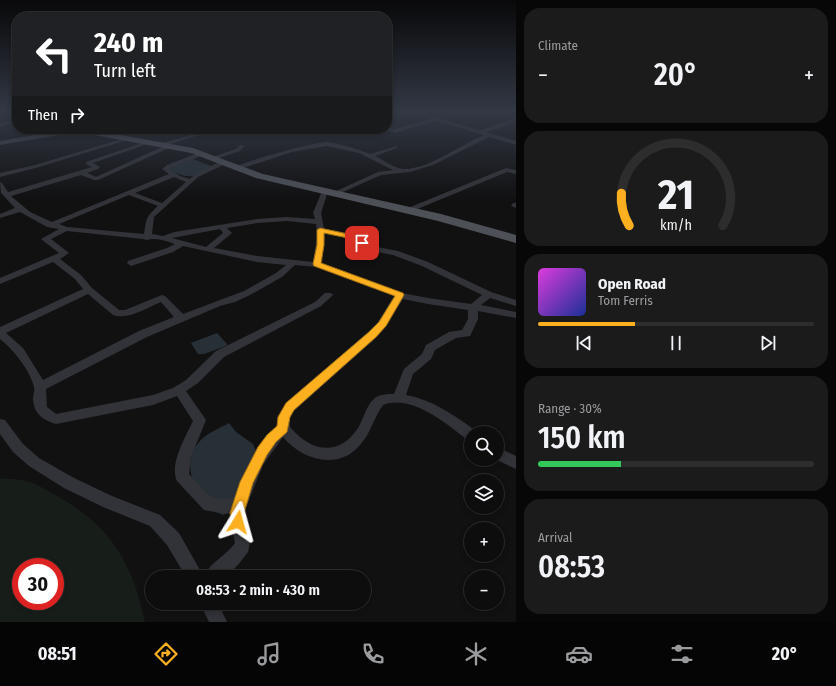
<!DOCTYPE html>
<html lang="en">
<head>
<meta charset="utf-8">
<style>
  body { margin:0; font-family:"Fira Sans Condensed",sans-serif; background:#1b1b1c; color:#f1f3f6; height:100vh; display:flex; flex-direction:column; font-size:15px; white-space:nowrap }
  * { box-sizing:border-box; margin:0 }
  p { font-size:13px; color:#9a9c9e }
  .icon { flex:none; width:22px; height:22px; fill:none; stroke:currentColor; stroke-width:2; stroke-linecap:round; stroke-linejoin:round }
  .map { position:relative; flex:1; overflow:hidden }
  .side { display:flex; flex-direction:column; gap:8px; padding:8px; background:#070708; width:320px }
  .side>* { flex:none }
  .banner { position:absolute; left:12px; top:12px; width:380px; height:122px; border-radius:16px; box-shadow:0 2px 6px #0003,0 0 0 1px #2d2d2e; background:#202124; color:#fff; overflow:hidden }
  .controls { position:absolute; left:464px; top:426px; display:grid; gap:8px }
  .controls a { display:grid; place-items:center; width:40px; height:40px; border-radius:50%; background:#0d0d0e; box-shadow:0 2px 6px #0003,0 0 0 1px #2d2d2e; font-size:20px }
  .speed { position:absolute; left:12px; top:558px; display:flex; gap:8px; font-size:20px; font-weight:700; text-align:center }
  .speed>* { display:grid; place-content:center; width:52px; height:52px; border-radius:50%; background:#0d0d0e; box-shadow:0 2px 6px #0003,0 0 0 1px #2d2d2e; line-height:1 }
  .speed .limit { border:6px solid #d22; background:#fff; color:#111 }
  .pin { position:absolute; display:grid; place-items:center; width:34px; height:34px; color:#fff; margin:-17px; border-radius:8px; box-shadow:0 2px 6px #0006 }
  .me { position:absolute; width:44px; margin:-22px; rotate:8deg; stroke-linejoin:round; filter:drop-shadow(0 0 3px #0008) }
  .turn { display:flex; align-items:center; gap:14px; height:84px; padding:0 16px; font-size:18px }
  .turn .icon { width:52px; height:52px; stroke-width:2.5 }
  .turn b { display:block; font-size:28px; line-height:34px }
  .then { display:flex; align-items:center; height:38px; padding:0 16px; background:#0003; gap:8px; font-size:15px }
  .big { font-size:30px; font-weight:600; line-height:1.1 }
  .side .widget { flex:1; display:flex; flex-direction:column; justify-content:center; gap:6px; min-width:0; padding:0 14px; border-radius:16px; background:#1b1b1c }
  .side .dial { align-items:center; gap:0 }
  .dial svg { height:104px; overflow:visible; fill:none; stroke:#2d2d2e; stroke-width:7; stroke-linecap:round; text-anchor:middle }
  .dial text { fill:#f1f3f6; stroke:none }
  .song { display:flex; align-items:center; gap:12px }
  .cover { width:48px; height:48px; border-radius:6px; background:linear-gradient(135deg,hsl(300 70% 55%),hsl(230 70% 35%)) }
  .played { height:4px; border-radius:2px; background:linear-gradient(90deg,#fcaf1f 35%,#2d2d2e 35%) }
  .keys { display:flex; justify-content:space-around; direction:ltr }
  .heat { display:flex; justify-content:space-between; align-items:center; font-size:22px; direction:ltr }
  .charge { height:6px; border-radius:3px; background:linear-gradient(90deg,#34c759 30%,#2d2d2e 0) }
  .trip { position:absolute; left:145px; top:570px; width:226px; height:40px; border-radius:20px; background:#0d0d0e; box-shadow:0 2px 6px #0003,0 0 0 1px #2d2d2e; font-weight:600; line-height:40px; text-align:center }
  .tabs { display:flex; height:64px; justify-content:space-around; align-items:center; background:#050506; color:#9a9c9e }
  .tabs .icon { width:28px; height:28px }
  .tabs .selected { color:#fcaf1f }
  .tabs b { font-size:18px; color:#f1f3f6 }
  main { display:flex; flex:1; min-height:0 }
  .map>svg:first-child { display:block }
  .green { fill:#171d18; fill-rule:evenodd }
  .water { fill:#273037 }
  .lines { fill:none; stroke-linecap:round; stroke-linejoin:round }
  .minor { fill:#323338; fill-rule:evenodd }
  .tertiary { fill:#323338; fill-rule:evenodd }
  .secondary { fill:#404248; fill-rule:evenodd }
  .primary { fill:#4d5057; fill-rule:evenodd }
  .route { fill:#fcaf1f; stroke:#a47214 }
</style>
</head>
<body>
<main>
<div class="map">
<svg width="516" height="622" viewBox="0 0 516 622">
  <rect width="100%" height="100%" fill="#111112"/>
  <path class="green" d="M0,478C10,479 20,479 30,482C38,484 45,490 52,493C83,510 112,533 127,567C136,584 140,603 145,622H0ZM21,567H55V601H21Z"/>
  <path class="water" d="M193,159L211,166C198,180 183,178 168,169Z
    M217,333L227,344L226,346L204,354H198L191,343Z
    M229,423L236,432L253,444L257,454L231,510L223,515C219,513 213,511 209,508C193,491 181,460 200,441C207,433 220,428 229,423Z"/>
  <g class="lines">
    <path class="minor" d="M435,118L437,120L395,133L384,129H387V127L395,129Z
      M516,118V121L503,127L479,134L476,132Z
      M17,120V122L0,127V123Z
      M211,129H220L170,144L172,146L171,147L98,180H94L81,175L11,196L30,212L52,222L169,174L162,169L167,165L201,152L203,153V155L169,169L180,176L190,179C195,173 221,159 227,163L198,177L154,217L152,234L163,236L174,232L257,219L287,217L315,219L313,213L322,191L325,189L328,191L321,213L324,229L348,233L377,247L398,251L428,262L491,292L516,300V306L490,298L481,305L516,312V318L478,311V319L470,336L456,338L435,350L431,359L413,374L406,395C433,400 454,415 476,431L477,433H471V441L466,439C446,423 411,394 383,405C374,417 371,433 360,445C338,471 302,460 283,437L263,465L245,510V521L251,539L248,552L238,565L225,577H186L167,545L150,526L103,507L64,488L29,466L13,452L0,434V419L5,420L23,444L39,458L74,478L112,496L160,515L179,533L204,577C209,563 226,556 235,543L229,513L226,514L204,510L177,481C169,464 186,436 193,421L177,396L153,405L56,424C43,420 34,414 33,399C33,395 35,390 34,387C30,370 13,349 0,339V327L83,289L75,279L53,262L0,284V278L59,253L41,239L59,229L47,227L20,212L0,218V214L15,208L1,193L0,182L2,183L8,192L92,167L86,164V162L145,142L150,143L93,163L100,167L98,169L87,173L96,177L164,146H160V144ZM174,177L186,182L162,203L135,193ZM129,195L158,206C145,218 147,218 144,234L67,227L59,224ZM287,221L316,224L317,237L313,262L257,256L214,248L232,233L227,228L257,223ZM220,229L223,233L206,247L172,238ZM67,231L143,239L147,240C155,237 167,241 175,244L167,248L128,261L127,263L131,266L173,252L183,246L257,262L286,265L276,273L244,291L183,314L165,296L162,295L125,310H119L92,288L81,275L60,259L69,253L51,239ZM325,233L343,237L372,251L393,255L422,266L482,295L471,304L428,298L402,293L322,264ZM295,265L316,267L394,296L378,322L369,331L286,403L278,417L277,426L264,440L253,456L235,497C210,505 205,490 189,474L191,457L206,420L186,391L198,383L224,357L321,306L333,295L331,293H325L315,302L216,351L186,380L173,388L153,395L56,414L47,407L46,389L147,337L220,306L235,302L250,295L282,277ZM88,294L113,315C129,320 146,308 161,302L174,317L139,331L43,380L23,348L6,333ZM403,299L428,304L468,310V319L462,330L449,332L426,345L422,354L404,369L394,394C388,394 379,394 374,399C367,404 363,420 358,428C338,458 310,451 290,427V418L294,411L377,337L386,326Z
      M489,133L492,135L491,136L433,165L410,172L381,175L334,196L332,195V193L378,172L393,170L359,153L326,146L292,152L237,170L234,168C244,161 312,143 325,142C335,142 361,150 370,154L397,146V148L375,156C383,160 394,168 403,169C429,170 464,142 489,133Z
      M122,139L127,140L39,167L0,177V173L35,165Z
      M240,145L245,146L240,151L213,160L210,158L236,149Z
      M506,168L516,170V174L507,172L410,212H407L403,210Z
      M513,203H516V208L511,206Z
      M497,447L516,456V469L495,459H497Z
      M200,603H218L227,622H209Z"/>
    <path class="tertiary" d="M409,112H418L516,141V145Z"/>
    <path class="secondary" d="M70,129L81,130L77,132L0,145V141Z"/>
    <path class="primary" d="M69,129H87L193,148L263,174L441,214L516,235V243L438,221L256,178L191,153L73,131Z"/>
  </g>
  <linearGradient id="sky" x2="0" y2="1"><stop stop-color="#09090a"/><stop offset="0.56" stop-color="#323844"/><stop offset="1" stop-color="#323844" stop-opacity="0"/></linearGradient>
  <rect width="516" height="199" fill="url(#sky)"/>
  <path class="route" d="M320,228L348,234L365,243L362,245L343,237L324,233V245L321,263L403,293L404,295L386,326L376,337L294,410L290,417L287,432L276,442L267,455L253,483L244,513L245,522L243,527L238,529L233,527L230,513L240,482L258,447L267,435L277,426L278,417L286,403L369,332L379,322L395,296L314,266L313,264L317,245V230Z"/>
</svg>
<div class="controls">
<a><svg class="icon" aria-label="search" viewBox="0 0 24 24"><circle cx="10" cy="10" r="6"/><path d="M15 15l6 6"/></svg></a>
<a><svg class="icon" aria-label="layers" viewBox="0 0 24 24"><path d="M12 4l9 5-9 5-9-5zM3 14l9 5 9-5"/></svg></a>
<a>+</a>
<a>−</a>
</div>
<div class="speed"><div class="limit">30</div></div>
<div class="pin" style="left:362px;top:243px;background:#d93025"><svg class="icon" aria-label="arrive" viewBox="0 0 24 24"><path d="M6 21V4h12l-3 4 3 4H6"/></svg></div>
<svg class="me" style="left:238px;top:522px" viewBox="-20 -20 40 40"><path d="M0-17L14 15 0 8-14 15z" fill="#fcaf1f" stroke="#fff" stroke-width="4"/></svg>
<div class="trip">08:53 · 2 min · 430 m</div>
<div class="banner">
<div class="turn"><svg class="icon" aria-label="left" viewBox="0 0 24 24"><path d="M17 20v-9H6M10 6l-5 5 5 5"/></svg><div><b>240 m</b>Turn left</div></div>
<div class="then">Then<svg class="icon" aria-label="right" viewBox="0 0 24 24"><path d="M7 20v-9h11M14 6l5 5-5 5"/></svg></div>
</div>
</div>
<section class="side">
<div class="widget"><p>Climate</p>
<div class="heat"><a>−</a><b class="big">20°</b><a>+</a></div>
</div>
<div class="widget dial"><svg viewBox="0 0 100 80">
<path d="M14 69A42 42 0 1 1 86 69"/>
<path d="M14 69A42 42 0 0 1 8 44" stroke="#fcaf1f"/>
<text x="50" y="56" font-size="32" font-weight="700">21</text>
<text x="50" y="72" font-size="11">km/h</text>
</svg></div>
<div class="widget">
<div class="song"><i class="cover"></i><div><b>Open Road</b><p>Tom Ferris</p></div></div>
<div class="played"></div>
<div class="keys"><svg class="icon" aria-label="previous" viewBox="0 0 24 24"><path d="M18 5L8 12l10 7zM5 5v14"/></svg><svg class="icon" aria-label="pause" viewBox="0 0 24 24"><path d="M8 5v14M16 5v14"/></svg><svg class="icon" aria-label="next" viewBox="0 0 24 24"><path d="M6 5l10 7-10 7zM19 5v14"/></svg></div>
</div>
<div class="widget"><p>Range · 30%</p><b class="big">150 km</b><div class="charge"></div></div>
<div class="widget"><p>Arrival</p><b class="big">08:53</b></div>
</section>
</main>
<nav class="tabs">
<b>08:51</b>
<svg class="icon selected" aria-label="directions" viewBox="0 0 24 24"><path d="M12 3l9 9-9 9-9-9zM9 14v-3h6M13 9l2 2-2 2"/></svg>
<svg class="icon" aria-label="music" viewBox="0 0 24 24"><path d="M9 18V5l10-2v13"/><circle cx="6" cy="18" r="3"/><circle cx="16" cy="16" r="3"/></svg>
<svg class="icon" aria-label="phone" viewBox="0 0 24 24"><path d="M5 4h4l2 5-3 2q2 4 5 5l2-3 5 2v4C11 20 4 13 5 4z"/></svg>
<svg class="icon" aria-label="climate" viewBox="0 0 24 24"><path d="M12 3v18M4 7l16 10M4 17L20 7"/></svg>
<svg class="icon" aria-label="car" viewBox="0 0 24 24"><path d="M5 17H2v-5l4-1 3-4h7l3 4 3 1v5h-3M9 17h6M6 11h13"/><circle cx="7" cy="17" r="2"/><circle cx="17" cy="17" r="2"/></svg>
<svg class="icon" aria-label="filters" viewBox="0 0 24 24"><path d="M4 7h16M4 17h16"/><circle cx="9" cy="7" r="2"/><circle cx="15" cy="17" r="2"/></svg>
<b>20°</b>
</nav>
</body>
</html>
